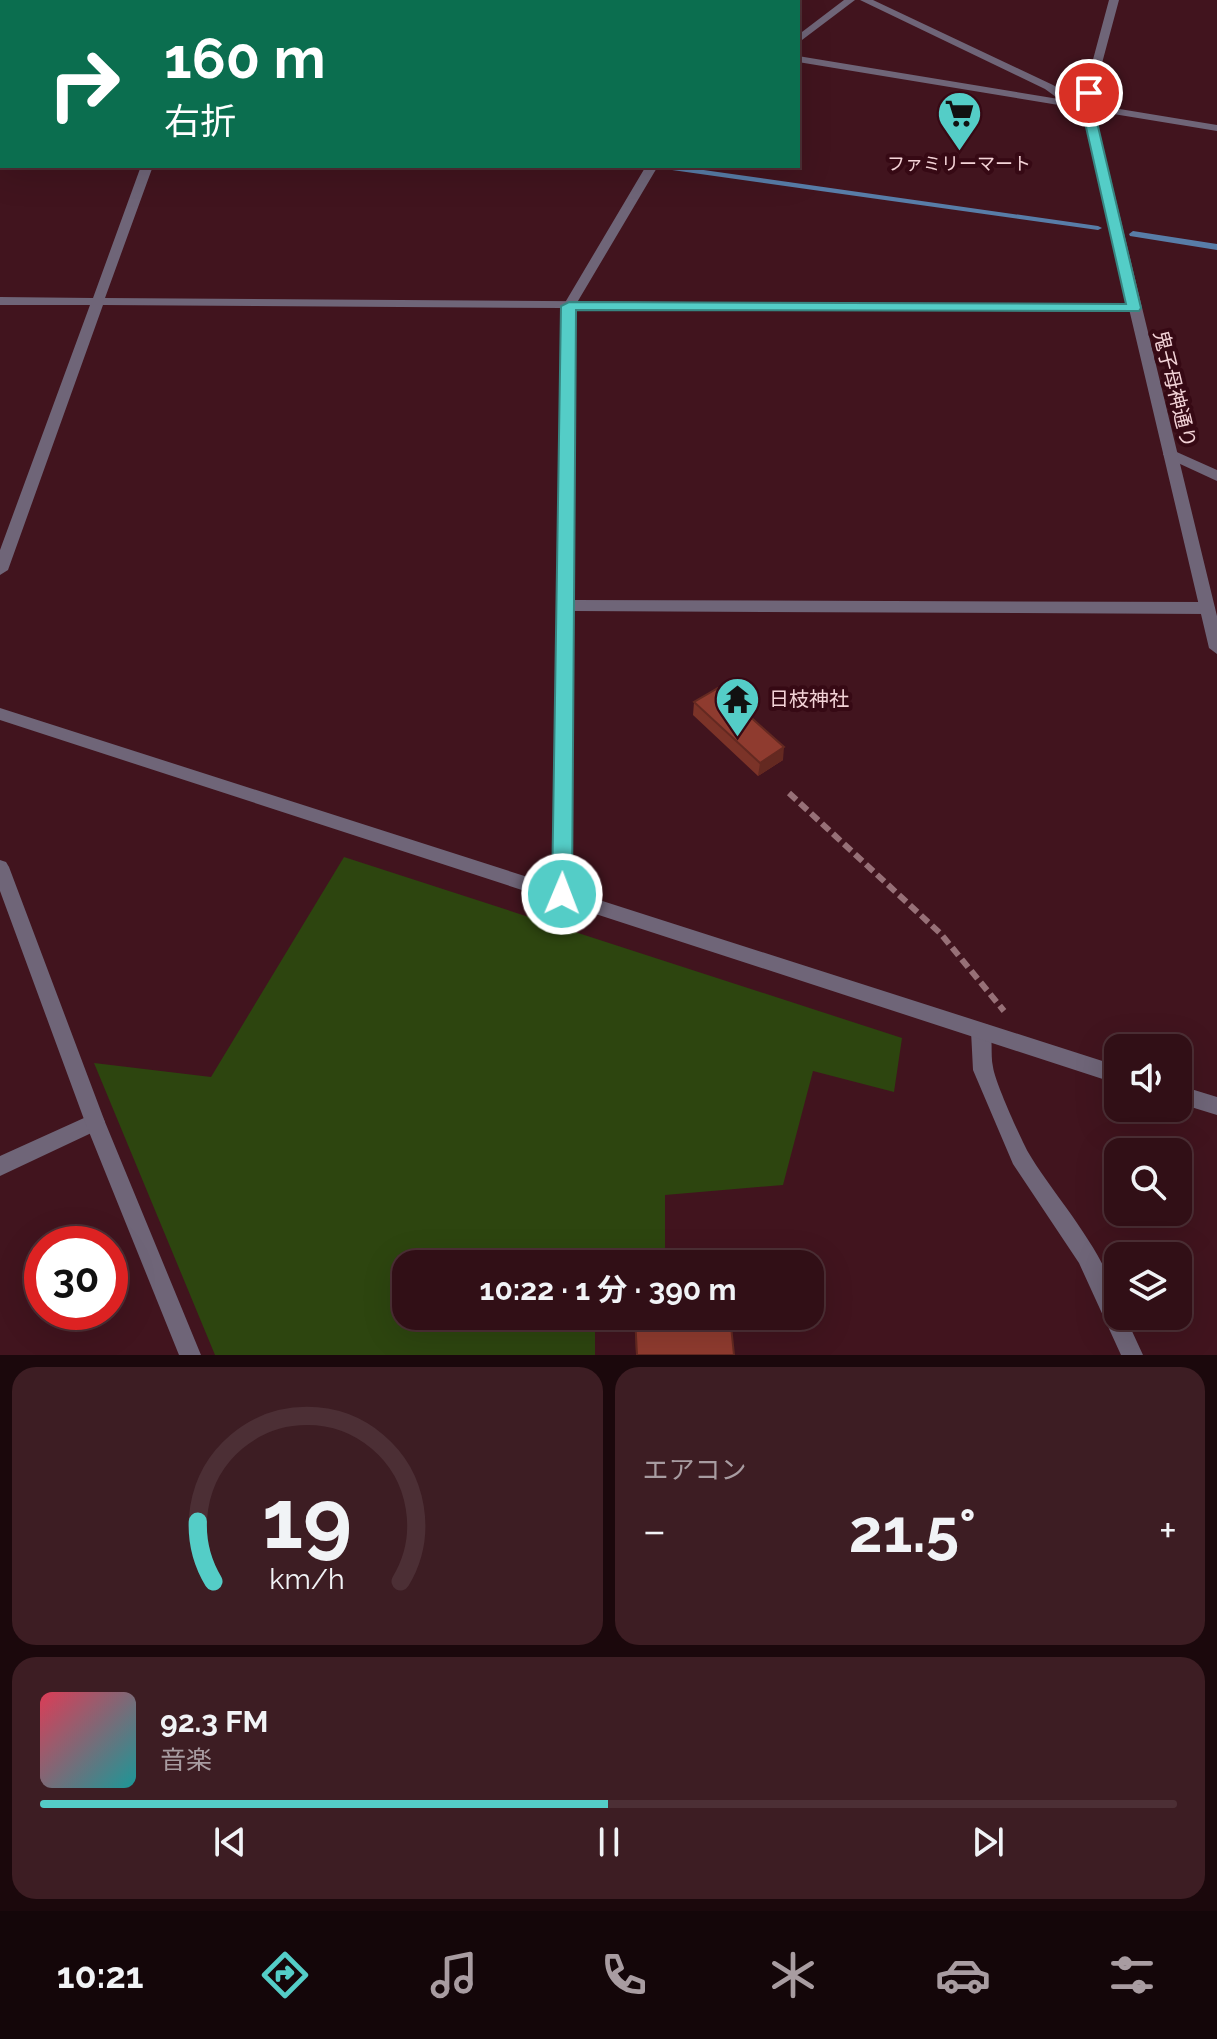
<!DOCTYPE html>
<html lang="ja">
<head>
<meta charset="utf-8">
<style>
  body { margin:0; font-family:Raleway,"Noto Sans JP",sans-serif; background:#3d1d23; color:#f1f3f6; height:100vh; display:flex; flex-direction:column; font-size:30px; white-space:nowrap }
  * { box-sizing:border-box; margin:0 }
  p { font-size:26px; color:#a89ca1 }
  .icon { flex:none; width:44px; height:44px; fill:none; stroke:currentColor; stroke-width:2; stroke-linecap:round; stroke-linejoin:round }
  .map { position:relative; height:1355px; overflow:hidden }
  .details { display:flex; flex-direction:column; gap:12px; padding:12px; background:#1b080c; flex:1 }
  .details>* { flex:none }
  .hud { position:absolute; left:0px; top:0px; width:800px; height:168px; box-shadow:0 8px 32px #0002,0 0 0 2px #4c2f35; background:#0b6e4f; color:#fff; overflow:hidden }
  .tools { position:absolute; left:1104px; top:1034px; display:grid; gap:16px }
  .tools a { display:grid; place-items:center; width:88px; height:88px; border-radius:16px; background:#310f16; box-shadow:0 8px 32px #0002,0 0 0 2px #4c2f35; font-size:40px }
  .speed { position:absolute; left:24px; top:1226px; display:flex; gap:16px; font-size:40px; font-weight:700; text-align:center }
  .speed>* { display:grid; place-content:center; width:104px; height:104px; border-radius:50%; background:#310f16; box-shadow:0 8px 32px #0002,0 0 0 2px #4c2f35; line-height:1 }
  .speed .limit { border:12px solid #d22; background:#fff; color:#111 }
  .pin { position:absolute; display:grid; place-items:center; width:68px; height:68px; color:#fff; margin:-34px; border:4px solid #fff; border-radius:50%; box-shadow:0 2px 8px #0007 }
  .me { position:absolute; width:88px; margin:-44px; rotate:1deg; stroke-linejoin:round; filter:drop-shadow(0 0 6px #0008) }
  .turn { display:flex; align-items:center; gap:28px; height:168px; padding:0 32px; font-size:36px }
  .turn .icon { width:104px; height:104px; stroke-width:2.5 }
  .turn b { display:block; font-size:56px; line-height:68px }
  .big { font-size:60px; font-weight:700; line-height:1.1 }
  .details .card { flex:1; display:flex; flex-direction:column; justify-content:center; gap:12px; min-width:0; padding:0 28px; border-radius:24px; background:#3d1d23 }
  .details .dial { align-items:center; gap:0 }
  .dial svg { height:208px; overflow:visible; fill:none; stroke:#4c2f35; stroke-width:7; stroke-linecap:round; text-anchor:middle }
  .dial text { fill:#f1f3f6; stroke:none }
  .song { display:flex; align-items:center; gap:24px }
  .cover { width:96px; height:96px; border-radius:12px; background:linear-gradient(135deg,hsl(350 70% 55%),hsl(180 70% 35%)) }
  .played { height:8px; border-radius:4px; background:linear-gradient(90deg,#54cdc7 50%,#4c2f35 50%) }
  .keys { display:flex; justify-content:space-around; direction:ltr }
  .heat { display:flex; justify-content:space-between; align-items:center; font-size:44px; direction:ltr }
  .details .tiles { flex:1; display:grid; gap:12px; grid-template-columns:1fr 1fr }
  .card:last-child { grid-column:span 2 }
  .trip { position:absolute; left:392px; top:1250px; width:432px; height:80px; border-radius:24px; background:#310f16; box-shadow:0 8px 32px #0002,0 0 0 2px #4c2f35; font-weight:700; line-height:80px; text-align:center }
  .tab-bar { display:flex; height:128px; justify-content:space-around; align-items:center; background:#140609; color:#a89ca1 }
  .tab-bar .icon { width:56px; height:56px }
  .tab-bar .selected { color:#54cdc7 }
  .tab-bar b { font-size:36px; color:#f1f3f6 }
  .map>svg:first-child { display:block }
  .green { fill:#2d450f }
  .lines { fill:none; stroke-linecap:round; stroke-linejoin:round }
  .stream { fill:#587da8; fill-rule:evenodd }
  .path { stroke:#977077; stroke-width:6; stroke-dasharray:10 5; stroke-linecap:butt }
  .service { fill:#6f6578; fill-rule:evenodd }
  .minor { fill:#6f6578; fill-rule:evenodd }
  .tertiary { fill:#6f6578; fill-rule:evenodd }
  .wall { fill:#7b3328 }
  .shaded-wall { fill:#642921 }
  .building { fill:#8f3b2f; stroke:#642921; stroke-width:2 }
  .route { fill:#54cdc7; stroke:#378581; stroke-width:2 }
  .labels { text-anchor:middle; stroke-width:8; stroke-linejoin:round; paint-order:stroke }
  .far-poi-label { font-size:18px; fill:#f3d3d7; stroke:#360914 }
  .street-label { font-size:20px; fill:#f3d3d7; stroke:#360914 }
  .poi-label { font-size:20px; fill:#f3d3d7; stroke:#360914; text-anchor:start }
</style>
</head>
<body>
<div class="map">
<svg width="1217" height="1355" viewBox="0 0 1217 1355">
  <rect width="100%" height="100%" fill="#41141e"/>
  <path class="green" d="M344,857L902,1038L894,1092L813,1071L783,1185L665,1195V1264H406V1316H595V1355H215L94,1063L211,1077Z"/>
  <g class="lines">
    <path class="stream" d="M420,0H428L429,2H421Z
      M0,153H2V157H0Z
      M662,166H675L1098,226L1102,228L1098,230L665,169H662Z
      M1133,231L1217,244V250L1130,236L1129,234Z"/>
    <path class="path" d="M789,793L941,934L1004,1011"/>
    <path class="service" d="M373,0H383V2H373Z
      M844,0H855L798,43V35Z
      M860,0H873L1053,85L1065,93L1069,101L1060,103L1056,97L1045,89Z
      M646,166H658L575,306L574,309H564L563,306Z
      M981,1023L988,1025C994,1038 990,1053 993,1067C995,1082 1020,1137 1028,1152C1054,1197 1118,1264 1118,1316H1125L1143,1355H1121L1079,1263L1013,1164L973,1070L971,1031L974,1025Z
      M95,1113L102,1116L105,1122L102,1128L0,1176V1156Z"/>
    <path class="minor" d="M622,0H635L636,2H623Z
      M0,43H2V49H0Z
      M798,56L1217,125V131L798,62Z
      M141,166H153L105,298L1139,305L1140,308L1134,312L575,308L573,600L1207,602L1215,608L1207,614L573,611L571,894L568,899L562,901L556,899L553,894L563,308L103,305L8,570L0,575V550L90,305H0V297L93,298Z
      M1170,449L1217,470V481L1165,457L1163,454Z
      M0,860L6,862L9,867L105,1122L201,1355H179L85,1122L0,891Z"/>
    <path class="tertiary" d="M1109,0H1119L1094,93L1096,118L1217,616V654L1209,648L1084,118V93Z
      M0,708L1118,1066V1084L0,720Z
      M1178,1085L1217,1097V1115L1178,1103Z"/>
  </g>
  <path class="wall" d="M694,702L783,760L758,776L693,715Z
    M635,1316L734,1355H636Z"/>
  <path class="shaded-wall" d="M784,747L783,760L758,776L760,763Z"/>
  <path class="building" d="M718,688L784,747L760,763L694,702Z
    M635,1316H730L734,1355H637Z"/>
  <path class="route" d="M1089,89L1095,93L1096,118L1141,308L1139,311L576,310L572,894L569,900L562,902L555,900L552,894L561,306L569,302L1126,304L1084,118L1082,93Z"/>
  <defs>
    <symbol id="supermarket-pin" viewBox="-11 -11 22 30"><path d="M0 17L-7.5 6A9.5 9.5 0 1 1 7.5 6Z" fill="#54cdc7" stroke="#360914"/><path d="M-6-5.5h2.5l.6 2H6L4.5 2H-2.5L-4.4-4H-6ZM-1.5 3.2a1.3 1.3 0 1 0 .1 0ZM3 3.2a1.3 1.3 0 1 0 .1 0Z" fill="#111"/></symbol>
    <symbol id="temple-pin" viewBox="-11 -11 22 30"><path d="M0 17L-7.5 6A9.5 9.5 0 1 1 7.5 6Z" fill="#54cdc7" stroke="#360914"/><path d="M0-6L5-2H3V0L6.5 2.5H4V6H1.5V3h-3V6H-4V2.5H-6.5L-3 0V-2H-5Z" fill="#111"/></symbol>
  </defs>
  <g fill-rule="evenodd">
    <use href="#supermarket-pin" x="934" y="88" width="51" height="69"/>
    <use href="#temple-pin" x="712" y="674" width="51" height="69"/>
  </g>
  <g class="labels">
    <g class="far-poi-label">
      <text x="959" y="170">ファミリーマート</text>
    </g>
    <g class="street-label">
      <text transform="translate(1175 389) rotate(76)" y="7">鬼子母神通り</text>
    </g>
    <g class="poi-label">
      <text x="769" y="706">日枝神社</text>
    </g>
  </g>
</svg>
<div class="tools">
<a><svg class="icon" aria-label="sound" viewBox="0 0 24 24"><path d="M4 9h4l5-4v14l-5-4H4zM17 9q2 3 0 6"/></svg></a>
<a><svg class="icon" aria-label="search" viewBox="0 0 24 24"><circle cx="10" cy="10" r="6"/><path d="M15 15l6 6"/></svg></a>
<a><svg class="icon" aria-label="layers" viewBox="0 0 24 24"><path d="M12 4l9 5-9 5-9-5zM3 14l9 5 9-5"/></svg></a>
</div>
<div class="speed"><div class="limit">30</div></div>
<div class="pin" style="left:1089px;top:93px;background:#d93025"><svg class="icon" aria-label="arrive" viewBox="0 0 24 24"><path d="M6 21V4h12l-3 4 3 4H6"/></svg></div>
<svg class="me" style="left:562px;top:894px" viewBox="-20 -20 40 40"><circle r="17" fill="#54cdc7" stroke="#fff" stroke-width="3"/><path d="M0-11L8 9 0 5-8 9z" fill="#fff"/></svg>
<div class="trip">10:22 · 1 分 · 390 m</div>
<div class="hud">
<div class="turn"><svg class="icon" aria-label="right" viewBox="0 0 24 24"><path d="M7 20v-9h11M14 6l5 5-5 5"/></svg><div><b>160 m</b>右折</div></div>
</div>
</div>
<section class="details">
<div class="tiles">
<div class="card dial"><svg viewBox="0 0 100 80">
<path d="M14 69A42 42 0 1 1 86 69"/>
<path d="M14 69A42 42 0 0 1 8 46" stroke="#54cdc7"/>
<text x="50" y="56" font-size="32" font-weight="700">19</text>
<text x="50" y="72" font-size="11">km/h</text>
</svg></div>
<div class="card"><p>エアコン</p>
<div class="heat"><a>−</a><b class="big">21.5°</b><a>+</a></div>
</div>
<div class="card">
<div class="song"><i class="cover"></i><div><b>92.3 FM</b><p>音楽</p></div></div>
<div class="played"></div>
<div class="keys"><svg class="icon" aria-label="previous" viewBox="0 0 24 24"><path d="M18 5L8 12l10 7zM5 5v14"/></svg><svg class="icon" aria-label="pause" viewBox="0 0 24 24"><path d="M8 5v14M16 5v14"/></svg><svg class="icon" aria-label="next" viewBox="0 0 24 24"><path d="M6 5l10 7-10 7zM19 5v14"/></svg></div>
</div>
</div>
</section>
<nav class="tab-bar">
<b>10:21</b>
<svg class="icon selected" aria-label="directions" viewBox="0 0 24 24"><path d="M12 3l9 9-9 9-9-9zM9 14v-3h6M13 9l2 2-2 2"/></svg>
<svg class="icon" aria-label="music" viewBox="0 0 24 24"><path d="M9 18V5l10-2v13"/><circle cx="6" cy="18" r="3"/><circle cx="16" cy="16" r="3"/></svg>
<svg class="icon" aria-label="phone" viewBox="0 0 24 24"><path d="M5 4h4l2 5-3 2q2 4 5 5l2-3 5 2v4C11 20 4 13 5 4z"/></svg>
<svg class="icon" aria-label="climate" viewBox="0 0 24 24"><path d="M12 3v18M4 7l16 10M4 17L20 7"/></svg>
<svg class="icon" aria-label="car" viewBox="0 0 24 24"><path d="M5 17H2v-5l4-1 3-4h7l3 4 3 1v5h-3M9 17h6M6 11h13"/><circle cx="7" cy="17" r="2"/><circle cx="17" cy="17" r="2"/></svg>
<svg class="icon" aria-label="filters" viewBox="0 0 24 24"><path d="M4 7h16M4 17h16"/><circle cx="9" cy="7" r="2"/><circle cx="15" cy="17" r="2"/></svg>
</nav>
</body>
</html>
